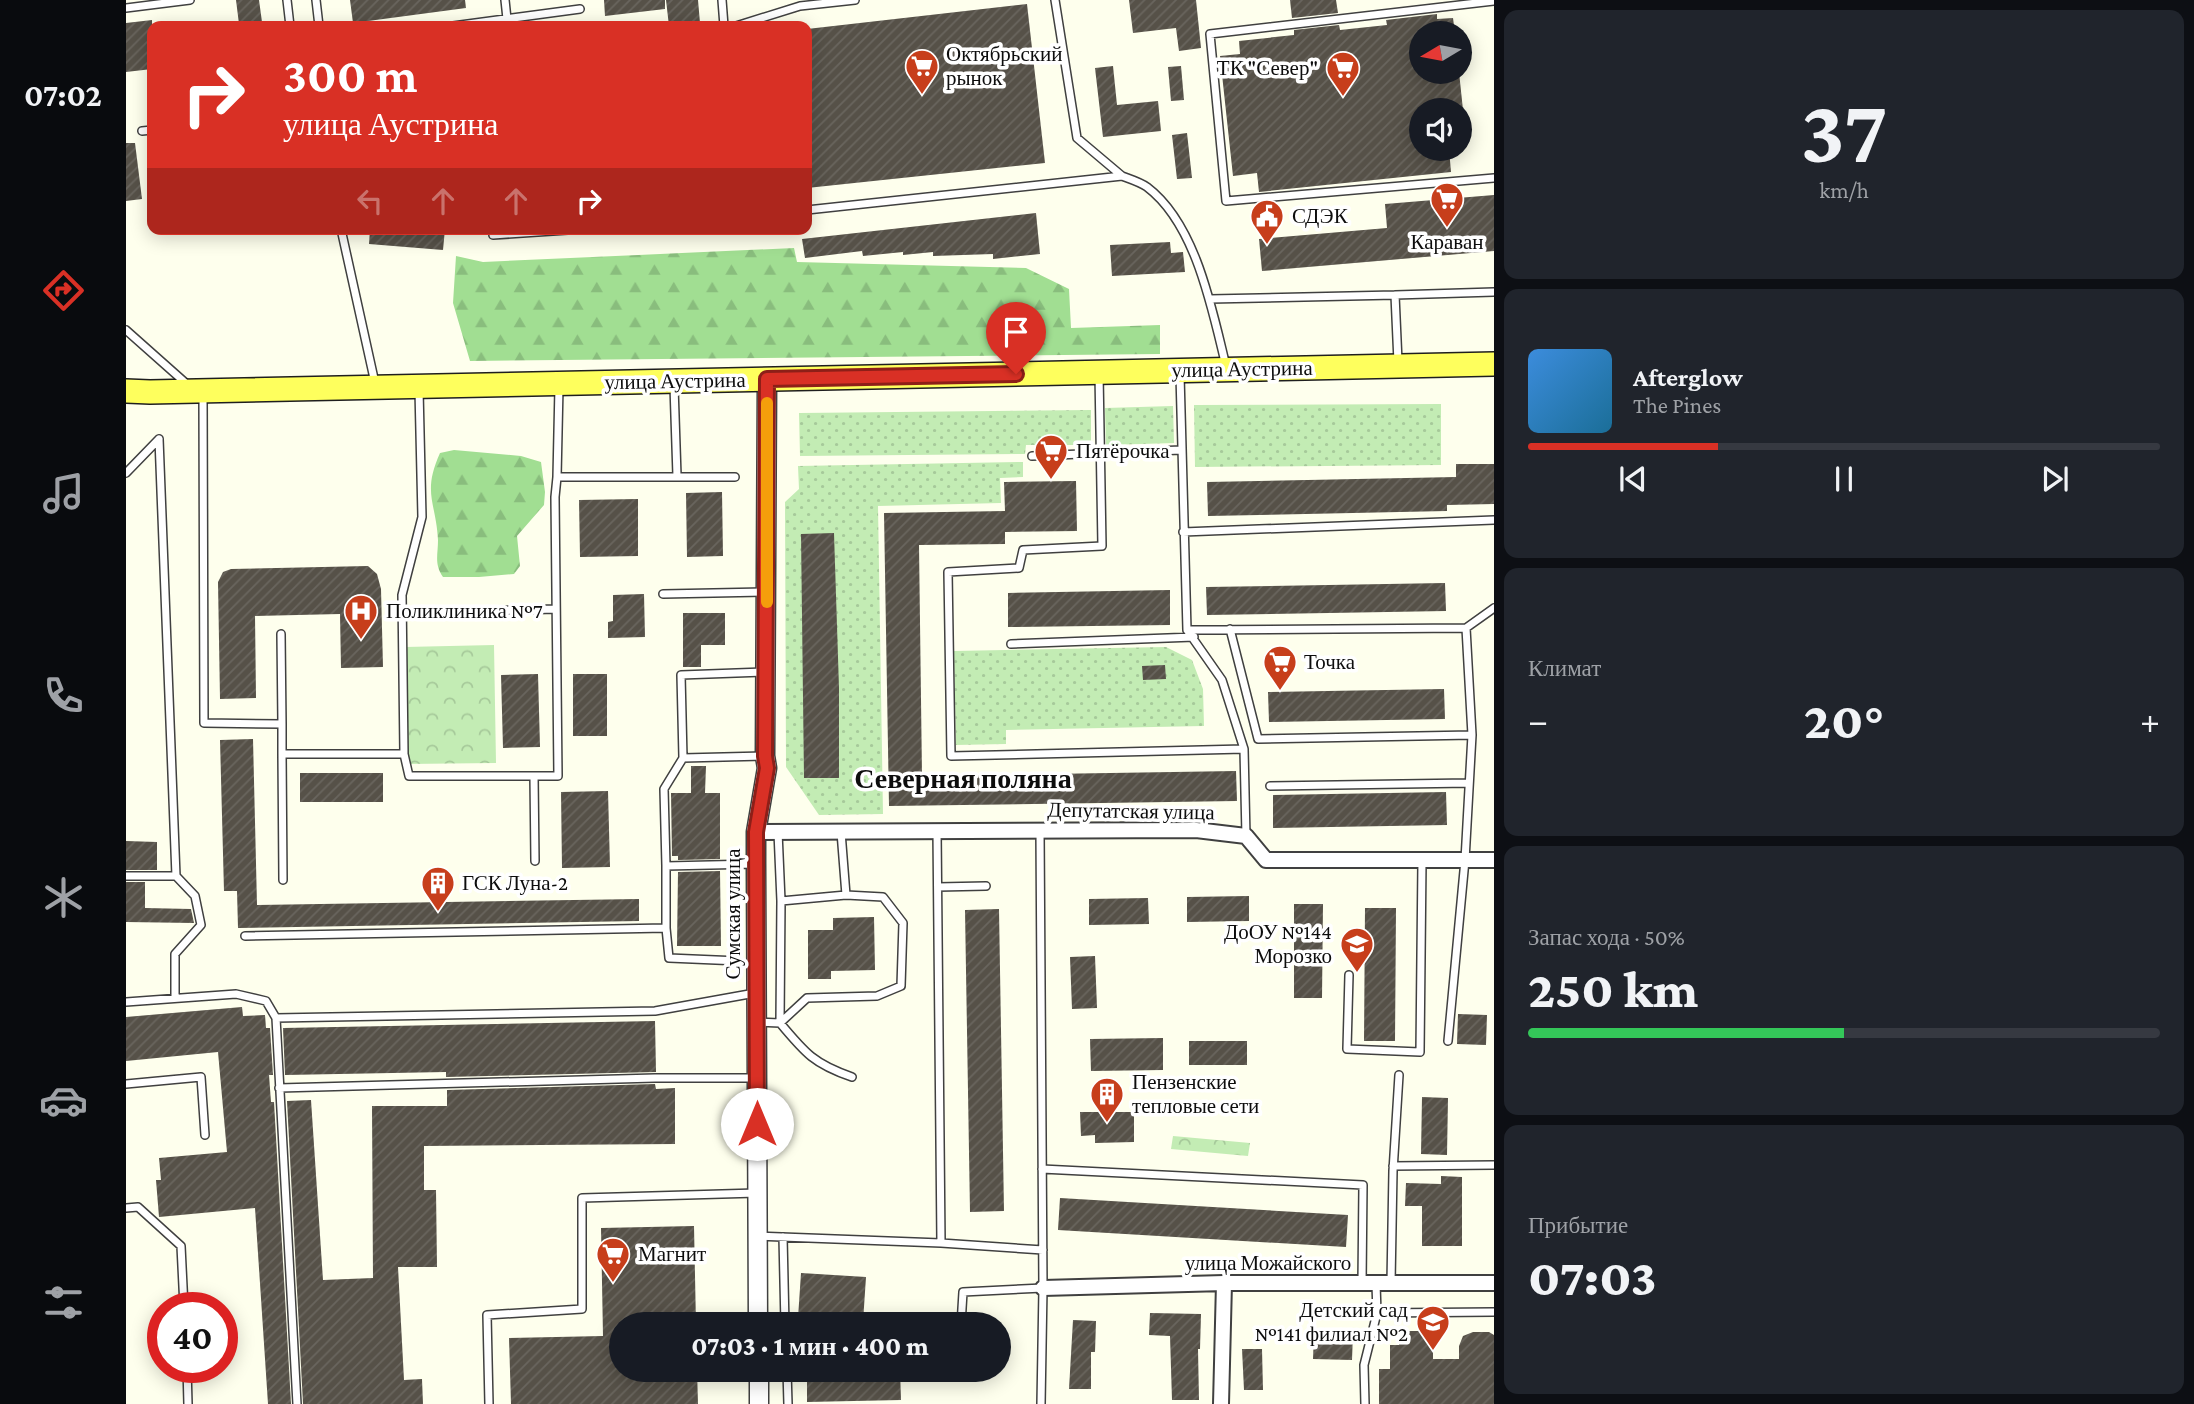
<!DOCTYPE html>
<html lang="ru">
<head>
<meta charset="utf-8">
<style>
  body { margin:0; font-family:"Crimson Pro",serif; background:#20242c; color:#f1f3f6; height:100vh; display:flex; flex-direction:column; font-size:26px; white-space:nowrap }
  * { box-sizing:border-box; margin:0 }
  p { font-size:23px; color:#9ea1a6 }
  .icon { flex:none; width:38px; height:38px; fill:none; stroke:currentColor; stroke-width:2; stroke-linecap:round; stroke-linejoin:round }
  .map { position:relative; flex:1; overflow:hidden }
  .drawer { display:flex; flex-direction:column; gap:10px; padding:10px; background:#0d0f14; width:700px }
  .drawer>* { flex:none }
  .hud { position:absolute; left:21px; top:21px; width:665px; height:214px; border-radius:14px; box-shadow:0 4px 18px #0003; background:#d93025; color:#fff; overflow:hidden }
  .needle { width:46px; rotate:260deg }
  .controls { position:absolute; left:1283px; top:21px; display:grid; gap:14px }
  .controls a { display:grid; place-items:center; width:63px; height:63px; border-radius:50%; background:#171b24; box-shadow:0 4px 18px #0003; font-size:35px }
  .speed { position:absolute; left:21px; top:1292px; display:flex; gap:14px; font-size:35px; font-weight:700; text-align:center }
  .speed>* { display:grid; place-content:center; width:91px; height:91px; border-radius:50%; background:#171b24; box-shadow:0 4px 18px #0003; line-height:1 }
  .speed .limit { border:10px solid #d22; background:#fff; color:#111 }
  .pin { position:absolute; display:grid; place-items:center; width:60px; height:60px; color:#fff; margin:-72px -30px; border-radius:50% 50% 50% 0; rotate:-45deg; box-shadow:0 0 7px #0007 }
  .pin .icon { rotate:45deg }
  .me { position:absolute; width:77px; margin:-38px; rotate:0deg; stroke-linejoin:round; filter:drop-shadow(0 0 5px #0008) }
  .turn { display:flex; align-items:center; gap:24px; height:147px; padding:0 21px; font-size:32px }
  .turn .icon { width:91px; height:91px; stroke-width:2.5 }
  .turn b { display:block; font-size:49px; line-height:60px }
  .lanes { display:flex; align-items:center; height:66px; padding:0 21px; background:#0003; justify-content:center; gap:35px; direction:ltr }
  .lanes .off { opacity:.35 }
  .big { font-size:52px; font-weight:800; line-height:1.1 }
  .drawer .widget { flex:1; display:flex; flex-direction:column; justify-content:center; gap:10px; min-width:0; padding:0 24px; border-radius:14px; background:#20242c }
  .drawer .dial { align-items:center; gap:0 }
  .dial b { font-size:91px; line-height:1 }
  .song { display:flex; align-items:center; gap:21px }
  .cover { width:84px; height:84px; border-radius:10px; background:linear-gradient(135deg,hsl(210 70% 55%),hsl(200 70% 35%)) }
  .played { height:7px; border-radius:4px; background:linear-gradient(90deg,#d93025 30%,#363941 30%) }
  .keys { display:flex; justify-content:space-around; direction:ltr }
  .heat { display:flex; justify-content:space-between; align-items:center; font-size:38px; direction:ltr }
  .charge { height:10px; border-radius:5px; background:linear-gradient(90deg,#34c759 50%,#363941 0) }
  .trip { position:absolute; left:483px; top:1312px; width:402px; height:70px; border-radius:35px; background:#171b24; box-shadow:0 4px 18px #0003; font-weight:800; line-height:70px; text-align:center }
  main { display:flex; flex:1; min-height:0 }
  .dock { display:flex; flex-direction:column; width:126px; justify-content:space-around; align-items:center; background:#090b0e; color:#9ea1a6 }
  .dock .icon { width:49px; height:49px }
  .dock .current { color:#d93025 }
  .dock b { font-size:32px; color:#f1f3f6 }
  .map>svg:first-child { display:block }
  .grass { fill:url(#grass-dots) }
  .forest { fill:url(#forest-firs) }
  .park { fill:url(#park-crowns) }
  .building { fill:url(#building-hatch) }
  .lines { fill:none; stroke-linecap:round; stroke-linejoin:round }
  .service-casing { stroke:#404040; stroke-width:10 }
  .minor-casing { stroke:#404040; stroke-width:18 }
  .tertiary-casing { stroke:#404040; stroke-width:21 }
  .primary-casing { stroke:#1e1e1e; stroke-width:26 }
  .service { stroke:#fff; stroke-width:7 }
  .minor { stroke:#fff; stroke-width:14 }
  .tertiary { stroke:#fff; stroke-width:18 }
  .primary { stroke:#feff5d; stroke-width:23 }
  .route-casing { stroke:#8d1f18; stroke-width:18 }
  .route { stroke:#d93025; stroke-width:12 }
  .slow { stroke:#f59e0b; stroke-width:12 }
  .labels { text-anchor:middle; stroke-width:7; stroke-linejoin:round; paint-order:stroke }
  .poi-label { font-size:21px; fill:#0d0d0d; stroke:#fff; text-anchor:start }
  .street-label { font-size:21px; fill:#0d0d0d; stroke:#fff }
  .district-label { font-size:28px; font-weight:bold; fill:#0d0d0d; stroke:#fff }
</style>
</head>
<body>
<main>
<nav class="dock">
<b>07:02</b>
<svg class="icon current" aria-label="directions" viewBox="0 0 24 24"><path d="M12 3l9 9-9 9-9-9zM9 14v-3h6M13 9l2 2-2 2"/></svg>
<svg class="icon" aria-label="music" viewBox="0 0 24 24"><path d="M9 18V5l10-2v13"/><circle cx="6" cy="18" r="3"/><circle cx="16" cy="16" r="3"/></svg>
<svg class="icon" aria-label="phone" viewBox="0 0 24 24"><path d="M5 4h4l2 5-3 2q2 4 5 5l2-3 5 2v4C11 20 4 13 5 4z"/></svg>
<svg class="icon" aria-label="climate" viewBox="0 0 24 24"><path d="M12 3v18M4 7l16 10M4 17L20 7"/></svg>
<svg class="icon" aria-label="car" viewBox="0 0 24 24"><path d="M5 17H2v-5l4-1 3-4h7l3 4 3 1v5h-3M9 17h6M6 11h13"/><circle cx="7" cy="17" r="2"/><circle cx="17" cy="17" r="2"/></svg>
<svg class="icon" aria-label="filters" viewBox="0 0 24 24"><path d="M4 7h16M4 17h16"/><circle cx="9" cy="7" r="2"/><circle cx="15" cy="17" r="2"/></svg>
</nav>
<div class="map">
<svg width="1368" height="1404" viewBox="0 0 1368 1404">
  <defs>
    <pattern id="grass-dots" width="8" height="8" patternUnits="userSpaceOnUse" patternTransform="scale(1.75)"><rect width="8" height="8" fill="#c3ecb4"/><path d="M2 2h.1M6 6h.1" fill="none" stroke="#a6c99a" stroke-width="1.8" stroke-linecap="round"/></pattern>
    <pattern id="forest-firs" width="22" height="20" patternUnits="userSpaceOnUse" patternTransform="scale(1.75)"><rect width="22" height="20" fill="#a1de92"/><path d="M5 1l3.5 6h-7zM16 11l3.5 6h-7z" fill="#89bd7d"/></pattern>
    <pattern id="park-crowns" width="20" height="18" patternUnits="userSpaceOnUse" patternTransform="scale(1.75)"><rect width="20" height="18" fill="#c3ecb4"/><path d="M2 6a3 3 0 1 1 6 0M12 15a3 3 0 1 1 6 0" fill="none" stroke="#a6c99a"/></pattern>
    <pattern id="building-hatch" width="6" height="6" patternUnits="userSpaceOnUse" patternTransform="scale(1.75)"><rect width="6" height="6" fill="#565148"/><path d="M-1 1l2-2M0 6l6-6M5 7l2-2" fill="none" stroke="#69655e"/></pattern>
  </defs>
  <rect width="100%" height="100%" fill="#feffed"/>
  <path class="grass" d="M1315,404V465L1069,467L1068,405Z
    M1047,406L1048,443L980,445L979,408Z
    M965,410V445H900L899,454L674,456L673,413Z
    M897,462V477L874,478L875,503L752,506L757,814L693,815L660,767L659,502L673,489L672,466Z
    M1040,647L1066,660L1077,689L1078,726L880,730V744L830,745L828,651Z"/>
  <path class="forest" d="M668,248L671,262L900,268L943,289L945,328L1034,325V354L344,361L327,303L330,256L357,262Z
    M328,450L395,456L415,462L419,492L418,505L391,536L394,566L388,574L353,577H317C308,564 312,555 312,540C310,502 296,493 314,453Z"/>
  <path class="park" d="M368,645L370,763L281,764L279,647Z
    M1047,1136L1124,1143L1122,1156L1045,1149Z"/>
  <path class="building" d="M110,0H133L136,22L113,24Z
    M224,0H339L340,8L227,23Z
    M478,0H539V9L479,16Z
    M540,0H572L574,23L543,26Z
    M1003,0H1070L1075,48L1053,51L1050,28L1007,33Z
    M1164,0H1210L1212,13L1166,18Z
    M901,4L919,163L681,188V29Z
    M1311,14V19L1327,18L1329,33H1295V72H1333L1337,110H1295V149H1323L1325,172L1133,192L1131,173L1107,176L1094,56L1114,54L1113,41L1168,35V30L1213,25L1214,30L1261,25L1260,20Z
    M26,20V69L0,72V23Z
    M987,66L991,105L1032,101L1035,131L977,137L969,68Z
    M1055,66L1058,100L1045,101L1042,67Z
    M1061,133L1066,178L1051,179L1046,135Z
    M0,143H9L16,199L0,201Z
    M1368,195V251L1136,271L1133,239L1261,228L1259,204Z
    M910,213L914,254L867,259V254L807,256V252L777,255V252L737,256L736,251L679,258L676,239Z
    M244,229H319L317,250L243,244Z
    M1044,242L1045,253L1057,252L1059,272L986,276L984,245Z
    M1330,464H1368V504L1321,505V511L1082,516L1081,482L1330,477Z
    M950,481L951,531L879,532V544L793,545L796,776L1110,771L1111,801L763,806L758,513L879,511L878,482Z
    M596,492L597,556L561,557L560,493Z
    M512,499V556L454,557L453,500Z
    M708,533L713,688V778H678L675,534Z
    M242,566L251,574L255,589L257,667L215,668L214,614L129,616L130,698L94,699L92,582L97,572L105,569Z
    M1319,583L1320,611L1081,615L1080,587Z
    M1044,590V625L882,627V593Z
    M518,594L519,637L482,638V622L487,621V595Z
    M557,613H599V645H575V667H557Z
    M1039,665L1040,679L1017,680L1016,666Z
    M412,674L414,747L377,748L375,675Z
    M447,674H481V736H447Z
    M1318,689L1319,719L1143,722L1142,692Z
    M127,739L131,905L513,899V921L112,928L111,891H98L94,740Z
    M565,766H580L579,793H594V859L552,860V856H546L545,793H565Z
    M174,773H257V802H174Z
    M482,791L484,867L436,868L435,792Z
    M1320,792L1321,825L1147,828V795Z
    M0,841L31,842V870H0Z
    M594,871L595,946H551L552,872Z
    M0,882H19V908L65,909L68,923L0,922Z
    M1123,896V921L1061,922V897Z
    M1022,898L1023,924L963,925V899Z
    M1168,904H1197L1196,998H1168Z
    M1239,908H1270L1269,1041H1238Z
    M873,909L878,1211L844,1212L839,910Z
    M748,917L749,970L705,971V979H682V930H707V918Z
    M969,956L971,1008L946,1009L944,957Z
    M116,1007L117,1016L139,1015L140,1028H144L147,1075H143L145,1102H148L165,1404H142L129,1208L33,1217L30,1180H35L33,1158L101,1152L92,1052L0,1061V1017Z
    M1332,1014L1361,1015L1360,1045L1331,1044Z
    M529,1021L530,1072L320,1077V1072L159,1075L157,1028Z
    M1037,1038V1070L965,1071L964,1039Z
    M1063,1041H1121V1065H1063Z
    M529,1084L530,1089L549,1088V1144L298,1146V1190H310L311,1267H272L278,1380L296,1379L297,1404H177L161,1101L185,1100L197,1280L247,1278L246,1106H321V1090Z
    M1296,1097L1322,1098L1321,1155L1295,1154Z
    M954,1112H1008V1142L969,1143V1135L955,1136Z
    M1315,1176L1336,1177V1246H1296V1206H1279L1280,1183L1315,1184Z
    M934,1198L1222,1215L1220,1247L932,1230Z
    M568,1226L570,1325H495V1370H571L572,1404H385L383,1338L477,1336L475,1228Z
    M675,1273L740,1277L737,1322L672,1318Z
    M1024,1313L1075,1314L1074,1349H1072L1073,1400H1046L1044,1336L1023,1335Z
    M947,1320L970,1321L969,1352H965V1389H943Z
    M1273,1331H1307V1359H1333V1346L1337,1336L1347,1332H1363L1368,1335V1404H1253V1369H1264V1345H1273Z
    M1188,1332L1227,1333L1226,1360L1187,1359Z
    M1116,1349H1136L1137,1390H1118Z
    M681,1370H774L775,1400L681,1402Z"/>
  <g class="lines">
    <defs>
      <path id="service" d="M161,0L164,26
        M190,0L193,26
        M379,0L381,19
        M596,0L598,26
        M929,0L951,138L996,176
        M1368,1L1084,34L1100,201L1368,178
        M0,8L64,0
        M327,26L454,9
        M610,26L674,6L729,0
        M16,131L26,130
        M681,210L996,176C1004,179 1014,182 1021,187C1070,224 1086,309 1100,366
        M215,229L249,383
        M367,229V235L457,229
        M1269,295L1368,292
        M1084,299L1269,295L1272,362
        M0,330L63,386
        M973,374L976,546L897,550L893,568L822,572L825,756L1118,749
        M1054,375L1061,630L1096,680L1118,749L1120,836
        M548,386L551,476
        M433,387L431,477H609
        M77,395L78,723L156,724V754H278L283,776H432L429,497L431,477
        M33,439L50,876L69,896L75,925L49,954V997
        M906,456L1055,450
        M0,473L33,439
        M1057,532L1368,520
        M537,594L641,592
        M350,611L430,609
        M1104,629L1132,739L1346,735
        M1061,630L1340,628L1368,608
        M155,634L156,724
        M885,644L1068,637
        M156,754L157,880
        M278,754L276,595L296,517L293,390
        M639,756L557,758L555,675L639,672
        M408,776L409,861
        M1144,786L1343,783
        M811,831L815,1243
        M914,831L917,1288L915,1404
        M652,832L655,901
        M715,832L720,895
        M540,866L538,789L557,758
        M0,876H50
        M812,887L860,886
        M720,895L757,897L777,923L775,986L751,996L681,998L654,1023L655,901Z
        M119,936L540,928
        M613,961L543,958L540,928V866L629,864
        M1223,975L1221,1049L1294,1052L1296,861
        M0,1002L110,994L140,1001L150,1018
        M630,1022L654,1023C679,1053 688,1064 726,1077
        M1322,1041L1339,860L1346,735L1340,628
        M0,1084L75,1077L79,1135
        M153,1088L529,1078H629
        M1267,1166L1368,1165
        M916,1169L1237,1185L1236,1283
        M0,1208L12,1207L55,1246L58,1307
        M632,1236L815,1243L917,1250
        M657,1237L659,1325
        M1265,1283L1267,1171L1273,1075
        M1251,1313L1368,1312
        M835,1325L837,1292L917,1288
        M61,1367L62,1404
        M661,1370L662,1404
        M171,1404L150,1018L529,1011L629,993
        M363,1404L361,1315L456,1309V1198L631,1193
        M1239,1404L1238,1365L1251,1313L1250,1284"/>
      <path id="minor" d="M630,832L1070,830L1120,836L1140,860H1368
        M917,1288L1098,1283H1368
        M1095,1404L1098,1283"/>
      <path id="tertiary" d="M632,1325L630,864V832L641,768L639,756L641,379
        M633,1370V1404"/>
      <path id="primary" d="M0,391L24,392L1368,364"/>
    </defs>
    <use href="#service" class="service-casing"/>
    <use href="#minor" class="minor-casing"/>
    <use href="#tertiary" class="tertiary-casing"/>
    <use href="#primary" class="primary-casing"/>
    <use href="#service" class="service"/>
    <use href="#minor" class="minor"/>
    <use href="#tertiary" class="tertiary"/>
    <use href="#primary" class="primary"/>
  </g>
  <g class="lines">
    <defs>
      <path id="route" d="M631,1124L630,832L641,768L639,756L641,379L890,374"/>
    </defs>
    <use href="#route" class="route-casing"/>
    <use href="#route" class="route"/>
    <path class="slow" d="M641,602V403"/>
  </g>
  <defs>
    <symbol id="supermarket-pin" viewBox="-11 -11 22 30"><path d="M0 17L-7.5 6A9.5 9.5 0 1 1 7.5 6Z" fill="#c73e1b" stroke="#fff"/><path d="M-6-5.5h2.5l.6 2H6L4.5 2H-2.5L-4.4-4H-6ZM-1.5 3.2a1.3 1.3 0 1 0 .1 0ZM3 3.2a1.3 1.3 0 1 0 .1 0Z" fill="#fff"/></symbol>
    <symbol id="civic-pin" viewBox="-11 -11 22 30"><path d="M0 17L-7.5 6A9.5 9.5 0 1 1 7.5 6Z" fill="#c73e1b" stroke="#fff"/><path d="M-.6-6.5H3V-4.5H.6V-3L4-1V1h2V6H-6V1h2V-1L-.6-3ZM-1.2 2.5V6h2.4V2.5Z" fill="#fff"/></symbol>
    <symbol id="hospital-pin" viewBox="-11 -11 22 30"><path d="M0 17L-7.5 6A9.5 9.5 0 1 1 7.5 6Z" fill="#c73e1b" stroke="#fff"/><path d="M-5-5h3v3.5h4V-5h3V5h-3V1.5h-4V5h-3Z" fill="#fff"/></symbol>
    <symbol id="building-pin" viewBox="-11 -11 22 30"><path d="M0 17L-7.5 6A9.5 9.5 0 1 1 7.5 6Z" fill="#c73e1b" stroke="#fff"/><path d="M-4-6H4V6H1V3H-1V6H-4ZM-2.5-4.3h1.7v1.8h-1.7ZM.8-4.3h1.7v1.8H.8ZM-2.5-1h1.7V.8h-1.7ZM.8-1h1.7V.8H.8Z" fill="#fff"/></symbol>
    <symbol id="school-pin" viewBox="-11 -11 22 30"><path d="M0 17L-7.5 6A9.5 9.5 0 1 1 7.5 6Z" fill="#c73e1b" stroke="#fff"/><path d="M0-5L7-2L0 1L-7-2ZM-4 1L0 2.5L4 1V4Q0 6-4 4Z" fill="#fff"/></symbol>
  </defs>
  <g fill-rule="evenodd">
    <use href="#supermarket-pin" x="777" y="47" width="38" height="52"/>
    <use href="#supermarket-pin" x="1198" y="49" width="38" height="52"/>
    <use href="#supermarket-pin" x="1302" y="180" width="38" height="52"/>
    <use href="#civic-pin" x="1122" y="197" width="38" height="52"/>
    <use href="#supermarket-pin" x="906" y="432" width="38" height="52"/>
    <use href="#hospital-pin" x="216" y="592" width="38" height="52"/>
    <use href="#supermarket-pin" x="1135" y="643" width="38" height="52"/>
    <use href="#building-pin" x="293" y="864" width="38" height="52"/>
    <use href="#school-pin" x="1212" y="925" width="38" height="52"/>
    <use href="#building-pin" x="962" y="1075" width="38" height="52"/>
    <use href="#supermarket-pin" x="468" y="1235" width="38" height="52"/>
    <use href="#school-pin" x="1288" y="1303" width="38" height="52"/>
  </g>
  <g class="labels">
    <g class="poi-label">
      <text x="820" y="61">Октябрьский<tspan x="820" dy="24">рынок</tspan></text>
      <text x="1192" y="75" text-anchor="end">ТК "Север"</text>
      <text x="1166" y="223">СДЭК</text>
      <text x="1321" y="249" text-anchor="middle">Караван</text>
      <text x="950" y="458">Пятёрочка</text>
      <text x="260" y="618">Поликлиника №7</text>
      <text x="1178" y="669">Точка</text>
      <text x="336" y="890">ГСК Луна-2</text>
      <text x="1206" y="939" text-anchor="end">ДоОУ №144<tspan x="1206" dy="24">Морозко</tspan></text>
      <text x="1006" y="1089">Пензенские<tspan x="1006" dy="24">тепловые сети</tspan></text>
      <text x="512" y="1261">Магнит</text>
      <text x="1282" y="1317" text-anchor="end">Детский сад<tspan x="1282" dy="24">№141 филиал №2</tspan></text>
    </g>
    <g class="street-label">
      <text transform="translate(1116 369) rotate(-1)" y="7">улица Аустрина</text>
      <text transform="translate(549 381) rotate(-1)" y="7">улица Аустрина</text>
      <text transform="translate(1005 811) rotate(1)" y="7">Депутатская улица</text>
      <text transform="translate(607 914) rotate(-90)" y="7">Сумская улица</text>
      <text x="1142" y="1270">улица Можайского</text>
    </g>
    <g class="district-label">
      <text x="837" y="788">Северная поляна</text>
    </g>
  </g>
</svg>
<div class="controls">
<a><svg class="needle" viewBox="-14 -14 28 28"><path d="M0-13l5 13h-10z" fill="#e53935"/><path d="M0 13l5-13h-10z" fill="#9ea1a6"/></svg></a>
<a><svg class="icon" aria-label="sound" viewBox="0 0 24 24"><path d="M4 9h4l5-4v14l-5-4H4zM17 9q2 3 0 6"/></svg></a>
</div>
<div class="speed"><div class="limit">40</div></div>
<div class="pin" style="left:890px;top:374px;background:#d93025"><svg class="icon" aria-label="arrive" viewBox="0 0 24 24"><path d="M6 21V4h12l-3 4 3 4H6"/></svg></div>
<svg class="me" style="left:631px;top:1124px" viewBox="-20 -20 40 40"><circle r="19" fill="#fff"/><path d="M0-13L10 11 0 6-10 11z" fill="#d93025"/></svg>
<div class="trip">07:03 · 1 мин · 400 m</div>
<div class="hud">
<div class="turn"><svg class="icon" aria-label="right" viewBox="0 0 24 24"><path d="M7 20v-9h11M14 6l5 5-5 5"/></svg><div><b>300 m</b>улица Аустрина</div></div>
<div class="lanes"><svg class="icon off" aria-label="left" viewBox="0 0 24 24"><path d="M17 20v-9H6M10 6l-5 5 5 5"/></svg><svg class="icon off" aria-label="ahead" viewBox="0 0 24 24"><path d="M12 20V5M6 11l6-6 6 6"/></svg><svg class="icon off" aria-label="ahead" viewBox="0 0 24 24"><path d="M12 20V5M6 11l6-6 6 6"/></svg><svg class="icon" aria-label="right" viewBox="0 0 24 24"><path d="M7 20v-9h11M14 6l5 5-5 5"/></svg></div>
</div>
</div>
<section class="drawer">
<div class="widget dial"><b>37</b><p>km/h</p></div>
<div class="widget">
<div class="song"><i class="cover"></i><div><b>Afterglow</b><p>The Pines</p></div></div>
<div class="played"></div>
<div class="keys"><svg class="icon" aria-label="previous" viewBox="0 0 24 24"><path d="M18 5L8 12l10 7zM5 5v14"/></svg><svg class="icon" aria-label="pause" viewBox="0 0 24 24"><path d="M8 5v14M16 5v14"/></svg><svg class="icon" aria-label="next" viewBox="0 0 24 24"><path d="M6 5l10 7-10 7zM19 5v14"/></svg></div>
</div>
<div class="widget"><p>Климат</p>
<div class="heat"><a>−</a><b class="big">20°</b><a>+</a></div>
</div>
<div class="widget"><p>Запас хода · 50%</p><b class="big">250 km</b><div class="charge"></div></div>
<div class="widget"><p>Прибытие</p><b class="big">07:03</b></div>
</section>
</main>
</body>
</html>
